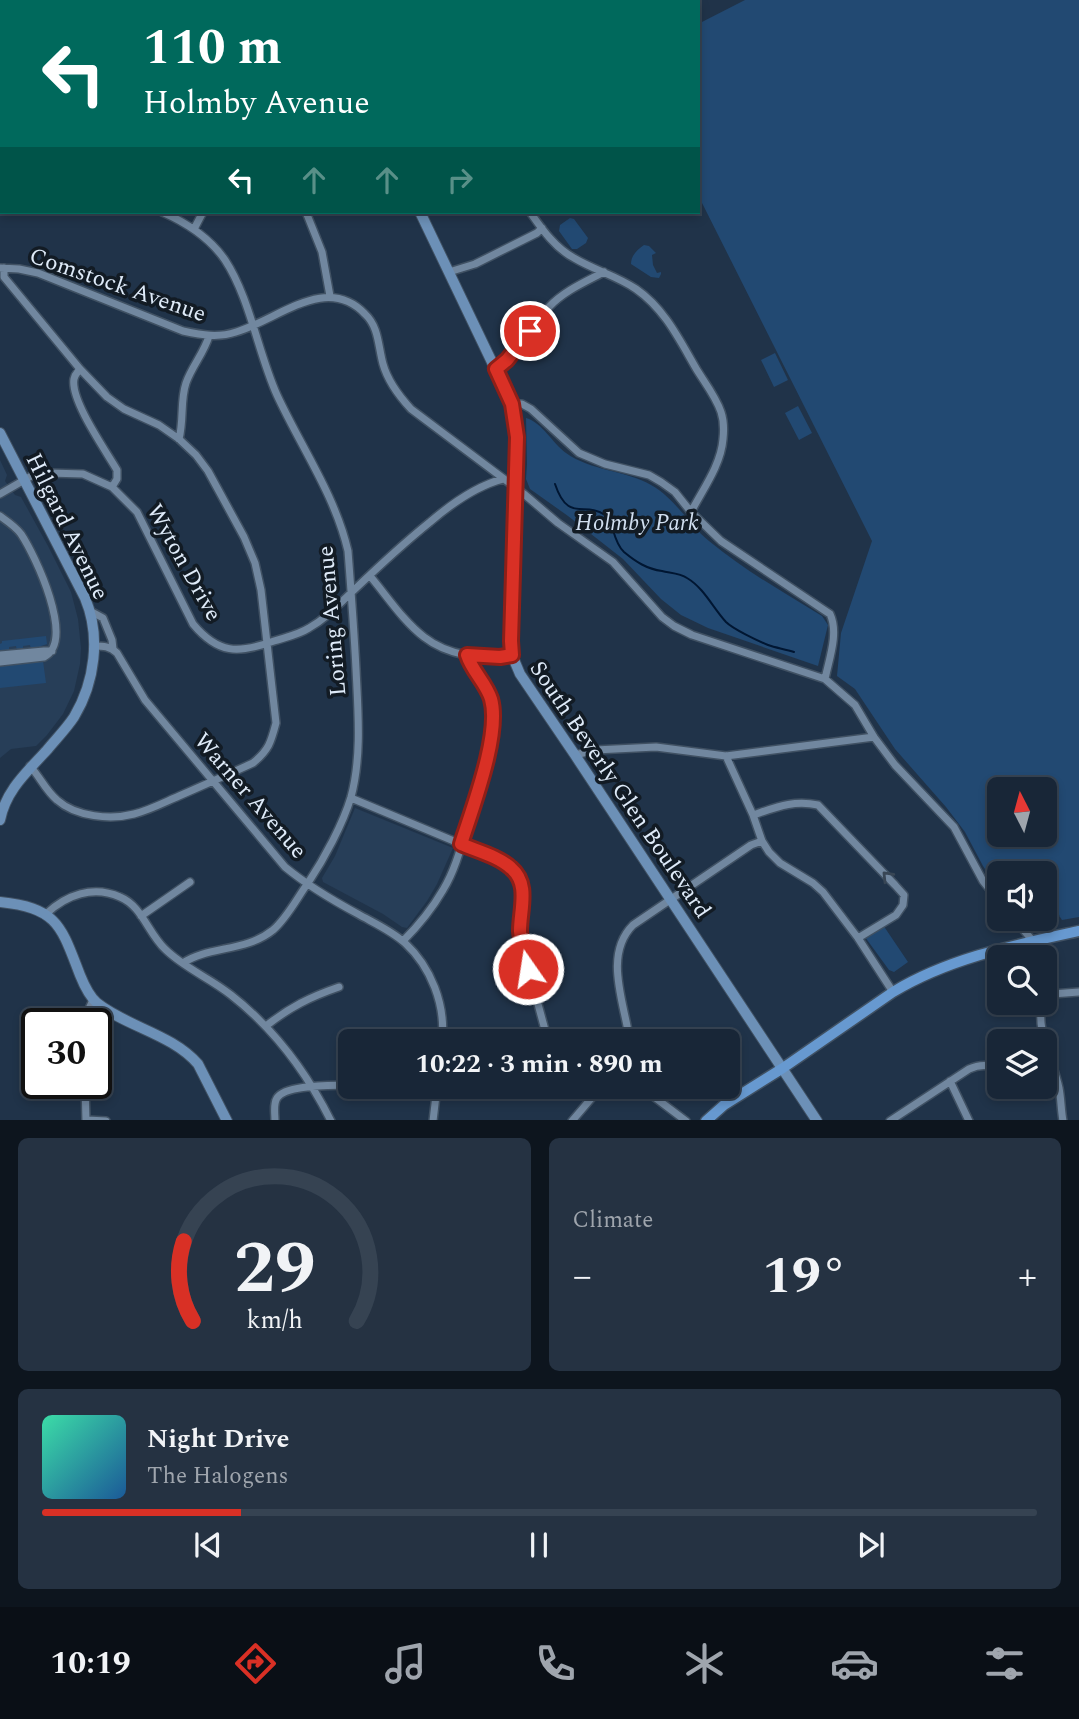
<!DOCTYPE html>
<html lang="en">
<head>
<meta charset="utf-8">
<style>
  body { margin:0; font-family:Spectral,serif; background:#253242; color:#f1f3f6; height:100vh; display:flex; flex-direction:column; font-size:26px; white-space:nowrap }
  * { box-sizing:border-box; margin:0 }
  p { font-size:23px; color:#9fa5ad }
  .icon { flex:none; width:38px; height:38px; fill:none; stroke:currentColor; stroke-width:2; stroke-linecap:round; stroke-linejoin:round }
  .map { position:relative; height:1120px; overflow:hidden }
  .panel { display:flex; flex-direction:column; gap:18px; padding:18px; background:#0d151e; flex:1 }
  .panel>* { flex:none }
  .guide { position:absolute; left:0px; top:0px; width:700px; height:214px; box-shadow:0 4px 10px #0003,0 0 0 2px #364352; background:#00695c; color:#fff; overflow:hidden }
  .needle { width:46px; rotate:354deg }
  .buttons { position:absolute; left:987px; top:777px; display:grid; gap:14px }
  .buttons a { display:grid; place-items:center; width:70px; height:70px; border-radius:10px; background:#182637; box-shadow:0 4px 10px #0003,0 0 0 2px #364352; font-size:35px }
  .speed { position:absolute; left:21px; top:1008px; display:flex; gap:14px; font-size:35px; font-weight:700; text-align:center }
  .speed>* { display:grid; place-content:center; width:91px; height:91px; border-radius:50%; background:#182637; box-shadow:0 4px 10px #0003,0 0 0 2px #364352; line-height:1 }
  .speed .limit { border:4px solid #111; border-radius:10px; background:#fff; color:#111 }
  .pin { position:absolute; display:grid; place-items:center; width:60px; height:60px; color:#fff; margin:-30px; border:4px solid #fff; border-radius:50%; box-shadow:0 2px 7px #0007 }
  .me { position:absolute; width:77px; margin:-38px; rotate:347deg; stroke-linejoin:round; filter:drop-shadow(0 0 5px #0008) }
  .turn { display:flex; align-items:center; gap:24px; height:147px; padding:0 28px; font-size:32px }
  .turn .icon { width:91px; height:91px; stroke-width:2.5 }
  .turn b { display:block; font-size:49px; line-height:60px }
  .lanes { display:flex; align-items:center; height:66px; padding:0 28px; background:#0003; justify-content:center; gap:35px; direction:ltr }
  .lanes .off { opacity:.35 }
  .big { font-size:52px; font-weight:700; line-height:1.1 }
  .panel .card { flex:1; display:flex; flex-direction:column; justify-content:center; gap:10px; min-width:0; padding:0 24px; border-radius:10px; background:#253242 }
  .panel .dial { align-items:center; gap:0 }
  .dial svg { height:182px; overflow:visible; fill:none; stroke:#364352; stroke-width:7; stroke-linecap:round; text-anchor:middle }
  .dial text { fill:#f1f3f6; stroke:none }
  .song { display:flex; align-items:center; gap:21px }
  .cover { width:84px; height:84px; border-radius:10px; background:linear-gradient(135deg,hsl(160 70% 55%),hsl(210 70% 35%)) }
  .played { height:7px; border-radius:4px; background:linear-gradient(90deg,#d93025 20%,#364352 20%) }
  .keys { display:flex; justify-content:space-around; direction:ltr }
  .heat { display:flex; justify-content:space-between; align-items:center; font-size:38px; direction:ltr }
  .panel .tiles { flex:1; display:grid; gap:18px; grid-template-columns:1fr 1fr }
  .card:last-child { grid-column:span 2 }
  .trip { position:absolute; left:338px; top:1029px; width:402px; height:70px; border-radius:10px; background:#182637; box-shadow:0 4px 10px #0003,0 0 0 2px #364352; font-weight:700; line-height:70px; text-align:center }
  .menu { display:flex; height:112px; justify-content:space-around; align-items:center; background:#0a0f16; color:#9fa5ad }
  .menu .icon { width:49px; height:49px }
  .menu .on { color:#d93025 }
  .menu b { font-size:32px; color:#f1f3f6 }
  .map>svg:first-child { display:block }
  .built { fill:#273e58 }
  .green { fill:#224972; fill-rule:evenodd }
  .lines { fill:none; stroke-linecap:round; stroke-linejoin:round }
  .stream { stroke:#001632; stroke-width:2 }
  .street-casing { stroke:#405163; stroke-width:10 }
  .secondary-casing { stroke:#405163; stroke-width:12 }
  .primary-casing { stroke:#405163; stroke-width:13 }
  .street { stroke:#71879f; stroke-width:7 }
  .secondary { stroke:#6c90b7; stroke-width:10 }
  .primary { stroke:#6799d0; stroke-width:10 }
  .oneway { stroke:#384655 }
  .route-casing { stroke:#8d1f18; stroke-width:18 }
  .route { stroke:#d93025; stroke-width:12 }
  .labels { text-anchor:middle; stroke-width:7; stroke-linejoin:round; paint-order:stroke }
  .street-label { font-size:23px; fill:#dfebf9; stroke:#121b24 }
  .park-label { font-size:23px; font-style:italic; fill:#d1dff0; stroke:#121b24 }
</style>
</head>
<body>
<div class="map">
<svg width="1079" height="1121" viewBox="0 0 1079 1121">
  <rect width="100%" height="100%" fill="#203349"/>
  <path class="built" d="M0,460L7,475L5,481L15,495L21,497L48,546L71,592L78,619L81,648L80,664L74,691L63,714L47,735L36,746L11,749L0,758Z
    M355,808L453,848L437,884L427,901L407,928L402,927L383,914L323,882L322,878L335,856Z
    M1045,880L1060,917L1028,925L1022,919H1045Z"/>
  <path class="green" d="M745,0H1079V917L1062,920L1060,917L1045,880V873H999L998,889L983,866L965,832L946,807L895,749L855,689L837,676L841,633L872,541L698,195V24ZM999,789H1045V835H999Z
    M570,218L574,219L588,238L586,243L577,249H572L559,231L560,225Z
    M644,245L649,246L656,253L652,255L653,265L657,273L661,272V274L659,278L651,277L631,264C631,255 638,249 644,245Z
    M775,353L788,380L774,387L761,360Z
    M798,406L812,433L799,440L785,413Z
    M526,418C543,423 552,443 566,453C591,471 625,470 651,485C676,499 688,524 709,541C744,570 783,592 822,616L828,625L818,666L708,628L681,615L661,599L623,559L568,516L530,489L526,479L527,464Z
    M46,636L47,644L41,646V648L31,649L30,645L23,646V650L17,651L16,646L9,647V652H0V644L2,643V641Z
    M43,661L46,683L0,688V665Z
    M883,925L908,962L894,972L889,970L865,937Z"/>
  <g class="lines">
    <path class="stream" d="M555,484C568,523 584,501 605,515C614,520 612,541 624,552C636,562 647,569 662,571C670,573 680,573 687,578C704,588 713,608 726,622C733,629 758,641 768,645C776,648 785,649 794,652"/>
    <defs>
      <path id="street" d="M194,0L195,2
        M412,0V2
        M580,0V2
        M137,2L138,0
        M0,8L2,10
        M0,172H2
        M162,212C187,223 210,238 225,260C250,298 258,353 277,395C301,447 335,495 348,551C351,590 354,629 356,669C358,711 362,756 351,797C343,824 324,859 308,883C297,898 287,918 273,930C246,952 208,946 183,963
        M306,212L322,252L330,296
        M530,212C542,229 555,248 574,258C594,270 617,276 636,289C665,309 680,341 697,370C705,383 716,397 721,412C724,421 724,430 723,439C721,465 703,489 691,512
        M194,229L203,212
        M0,268L19,269L38,273L183,331C202,335 218,338 236,332C278,320 326,273 365,314C379,327 378,346 383,364C388,382 399,396 411,409L524,494L558,523L613,562L662,617L674,626L692,635L825,679L855,705L874,737L895,765L954,827L983,881L999,901
        M4,268V277L80,369L107,397L124,409L159,425L179,439L196,455L208,471L244,537L255,563L261,590L276,723C271,742 269,750 253,763C229,774 204,785 179,796C165,802 150,810 134,814C111,820 76,817 57,800C46,791 40,777 30,766
        M449,272L475,264L537,233L542,228
        M80,369C77,373 75,374 74,379C70,400 106,451 117,470V479L112,487
        M496,369C516,351 530,327 549,307C564,291 585,282 604,272
        M512,404H522L531,409L579,453L605,464L649,475L661,482L675,492L691,512L721,541L830,614C839,633 829,659 825,679
        M179,439C184,420 180,401 186,383C192,366 204,353 209,336
        M0,494L33,475L49,473L83,474L112,487L137,512L193,624C218,654 238,654 274,641C286,637 298,635 309,628C327,618 339,604 354,590C378,567 404,543 430,522C451,504 476,486 503,479
        M0,516C7,521 16,527 21,534C35,555 76,641 44,657L0,662
        M370,576C387,596 403,621 424,637C447,655 483,661 512,655
        M90,611L103,618L112,640L113,649
        M94,646C103,646 110,646 117,653L145,700L285,867C308,886 332,900 358,914C374,923 392,931 405,943C431,967 446,1005 442,1041
        M0,655L44,651H52
        M575,755L595,750L656,747L726,756L874,737
        M726,756L753,815L762,841L769,852L780,863L813,883L823,892L858,938L893,992
        M351,798L504,862L513,869L519,876L522,884L523,892L520,933L522,945L548,1041
        M753,815C777,807 793,800 818,805L895,885L904,895L903,905L896,915L858,938
        M46,914C66,895 93,885 120,897C142,906 148,933 165,949C184,968 210,978 231,995C273,1028 307,1073 331,1121
        M141,916L190,882
        M1014,919L1033,941L1041,957
        M403,941C418,926 432,909 443,890C456,869 462,843 469,819C479,786 496,744 493,709C490,688 473,675 467,655
        M1045,971L1052,994
        M1052,994L1079,992
        M1043,1003C1034,1027 1054,1063 1059,1088C1061,1098 1061,1110 1063,1121
        M82,1024L93,1000
        M266,1026C290,1007 310,997 339,987
        M629,1041L628,1031C622,997 605,953 633,925L751,845L762,841
        M950,1081L969,1121
        M85,1083L86,1121
        M1045,1085L1059,1088
        M641,1087L686,1121
        M87,1120L106,1121
        M275,1121C275,1113 273,1104 277,1098C286,1084 334,1086 350,1085
        M433,1121L437,1087
        M572,1121L601,1087
        M890,1121L969,1069C980,1064 988,1065 999,1068"/>
      <path id="secondary" d="M297,0L298,2
        M420,212L512,404L517,437L518,456L513,546L511,641L512,655L520,674L575,755L817,1121
        M0,433L85,598C101,636 95,682 74,717C66,729 56,739 47,750C27,772 6,790 0,820
        M0,902C58,908 61,926 80,975C84,985 89,996 97,1003C127,1027 172,1034 198,1064L227,1121"/>
      <path id="primary" d="M706,1121L724,1105L783,1068L893,992C949,958 1015,945 1079,931"/>
    </defs>
    <use href="#street" class="street-casing"/>
    <use href="#secondary" class="secondary-casing"/>
    <use href="#primary" class="primary-casing"/>
    <use href="#street" class="street"/>
    <use href="#secondary" class="secondary"/>
    <use href="#primary" class="primary"/>
  </g>
  <defs><path id="oneway-chevron" d="M-2-3.5L2.5 0L-2 3.5" fill="none" stroke-width="1.6" stroke-linecap="round" stroke-linejoin="round" transform="scale(1.75)"/></defs>
  <use class="oneway" href="#oneway-chevron" transform="translate(887 876) rotate(-134)"/>
  <g class="lines">
    <defs>
      <path id="route" d="M528,969C525,956 521,944 520,931C520,909 530,884 511,868C498,856 477,851 461,844C472,809 501,734 491,699C486,683 472,671 467,655L500,657L512,655L511,641L517,437L512,404L496,369L507,360L530,331"/>
    </defs>
    <use href="#route" class="route-casing"/>
    <use href="#route" class="route"/>
  </g>
  <g class="labels">
    <g class="street-label">
      <text transform="translate(118 284) rotate(19)" y="8">Comstock Avenue</text>
      <text transform="translate(68 526) rotate(64)" y="8">Hilgard Avenue</text>
      <text transform="translate(185 562) rotate(61)" y="8">Wyton Drive</text>
      <text transform="translate(331 621) rotate(-95)" y="8">Loring Avenue</text>
      <text transform="translate(621 789) rotate(56)" y="8">South Beverly Glen Boulevard</text>
      <text transform="translate(251 795) rotate(49)" y="8">Warner Avenue</text>
    </g>
    <g class="park-label">
      <text x="637" y="530">Holmby Park</text>
    </g>
  </g>
</svg>
<div class="buttons">
<a><svg class="needle" viewBox="-14 -14 28 28"><path d="M0-13l5 13h-10z" fill="#e53935"/><path d="M0 13l5-13h-10z" fill="#9fa5ad"/></svg></a>
<a><svg class="icon" aria-label="sound" viewBox="0 0 24 24"><path d="M4 9h4l5-4v14l-5-4H4zM17 9q2 3 0 6"/></svg></a>
<a><svg class="icon" aria-label="search" viewBox="0 0 24 24"><circle cx="10" cy="10" r="6"/><path d="M15 15l6 6"/></svg></a>
<a><svg class="icon" aria-label="layers" viewBox="0 0 24 24"><path d="M12 4l9 5-9 5-9-5zM3 14l9 5 9-5"/></svg></a>
</div>
<div class="speed"><div class="limit">30</div></div>
<div class="pin" style="left:530px;top:331px;background:#d93025"><svg class="icon" aria-label="arrive" viewBox="0 0 24 24"><path d="M6 21V4h12l-3 4 3 4H6"/></svg></div>
<svg class="me" style="left:528px;top:969px" viewBox="-20 -20 40 40"><circle r="17" fill="#d93025" stroke="#fff" stroke-width="3"/><path d="M0-11L8 9 0 5-8 9z" fill="#fff"/></svg>
<div class="trip">10:22 · 3 min · 890 m</div>
<div class="guide">
<div class="turn"><svg class="icon" aria-label="left" viewBox="0 0 24 24"><path d="M17 20v-9H6M10 6l-5 5 5 5"/></svg><div><b>110 m</b>Holmby Avenue</div></div>
<div class="lanes"><svg class="icon" aria-label="left" viewBox="0 0 24 24"><path d="M17 20v-9H6M10 6l-5 5 5 5"/></svg><svg class="icon off" aria-label="ahead" viewBox="0 0 24 24"><path d="M12 20V5M6 11l6-6 6 6"/></svg><svg class="icon off" aria-label="ahead" viewBox="0 0 24 24"><path d="M12 20V5M6 11l6-6 6 6"/></svg><svg class="icon off" aria-label="right" viewBox="0 0 24 24"><path d="M7 20v-9h11M14 6l5 5-5 5"/></svg></div>
</div>
</div>
<section class="panel">
<div class="tiles">
<div class="card dial"><svg viewBox="0 0 100 80">
<path d="M14 69A42 42 0 1 1 86 69"/>
<path d="M14 69A42 42 0 0 1 10 34" stroke="#d93025"/>
<text x="50" y="56" font-size="32" font-weight="700">29</text>
<text x="50" y="72" font-size="11">km/h</text>
</svg></div>
<div class="card"><p>Climate</p>
<div class="heat"><a>−</a><b class="big">19°</b><a>+</a></div>
</div>
<div class="card">
<div class="song"><i class="cover"></i><div><b>Night Drive</b><p>The Halogens</p></div></div>
<div class="played"></div>
<div class="keys"><svg class="icon" aria-label="previous" viewBox="0 0 24 24"><path d="M18 5L8 12l10 7zM5 5v14"/></svg><svg class="icon" aria-label="pause" viewBox="0 0 24 24"><path d="M8 5v14M16 5v14"/></svg><svg class="icon" aria-label="next" viewBox="0 0 24 24"><path d="M6 5l10 7-10 7zM19 5v14"/></svg></div>
</div>
</div>
</section>
<nav class="menu">
<b>10:19</b>
<svg class="icon on" aria-label="directions" viewBox="0 0 24 24"><path d="M12 3l9 9-9 9-9-9zM9 14v-3h6M13 9l2 2-2 2"/></svg>
<svg class="icon" aria-label="music" viewBox="0 0 24 24"><path d="M9 18V5l10-2v13"/><circle cx="6" cy="18" r="3"/><circle cx="16" cy="16" r="3"/></svg>
<svg class="icon" aria-label="phone" viewBox="0 0 24 24"><path d="M5 4h4l2 5-3 2q2 4 5 5l2-3 5 2v4C11 20 4 13 5 4z"/></svg>
<svg class="icon" aria-label="climate" viewBox="0 0 24 24"><path d="M12 3v18M4 7l16 10M4 17L20 7"/></svg>
<svg class="icon" aria-label="car" viewBox="0 0 24 24"><path d="M5 17H2v-5l4-1 3-4h7l3 4 3 1v5h-3M9 17h6M6 11h13"/><circle cx="7" cy="17" r="2"/><circle cx="17" cy="17" r="2"/></svg>
<svg class="icon" aria-label="filters" viewBox="0 0 24 24"><path d="M4 7h16M4 17h16"/><circle cx="9" cy="7" r="2"/><circle cx="15" cy="17" r="2"/></svg>
</nav>
</body>
</html>
